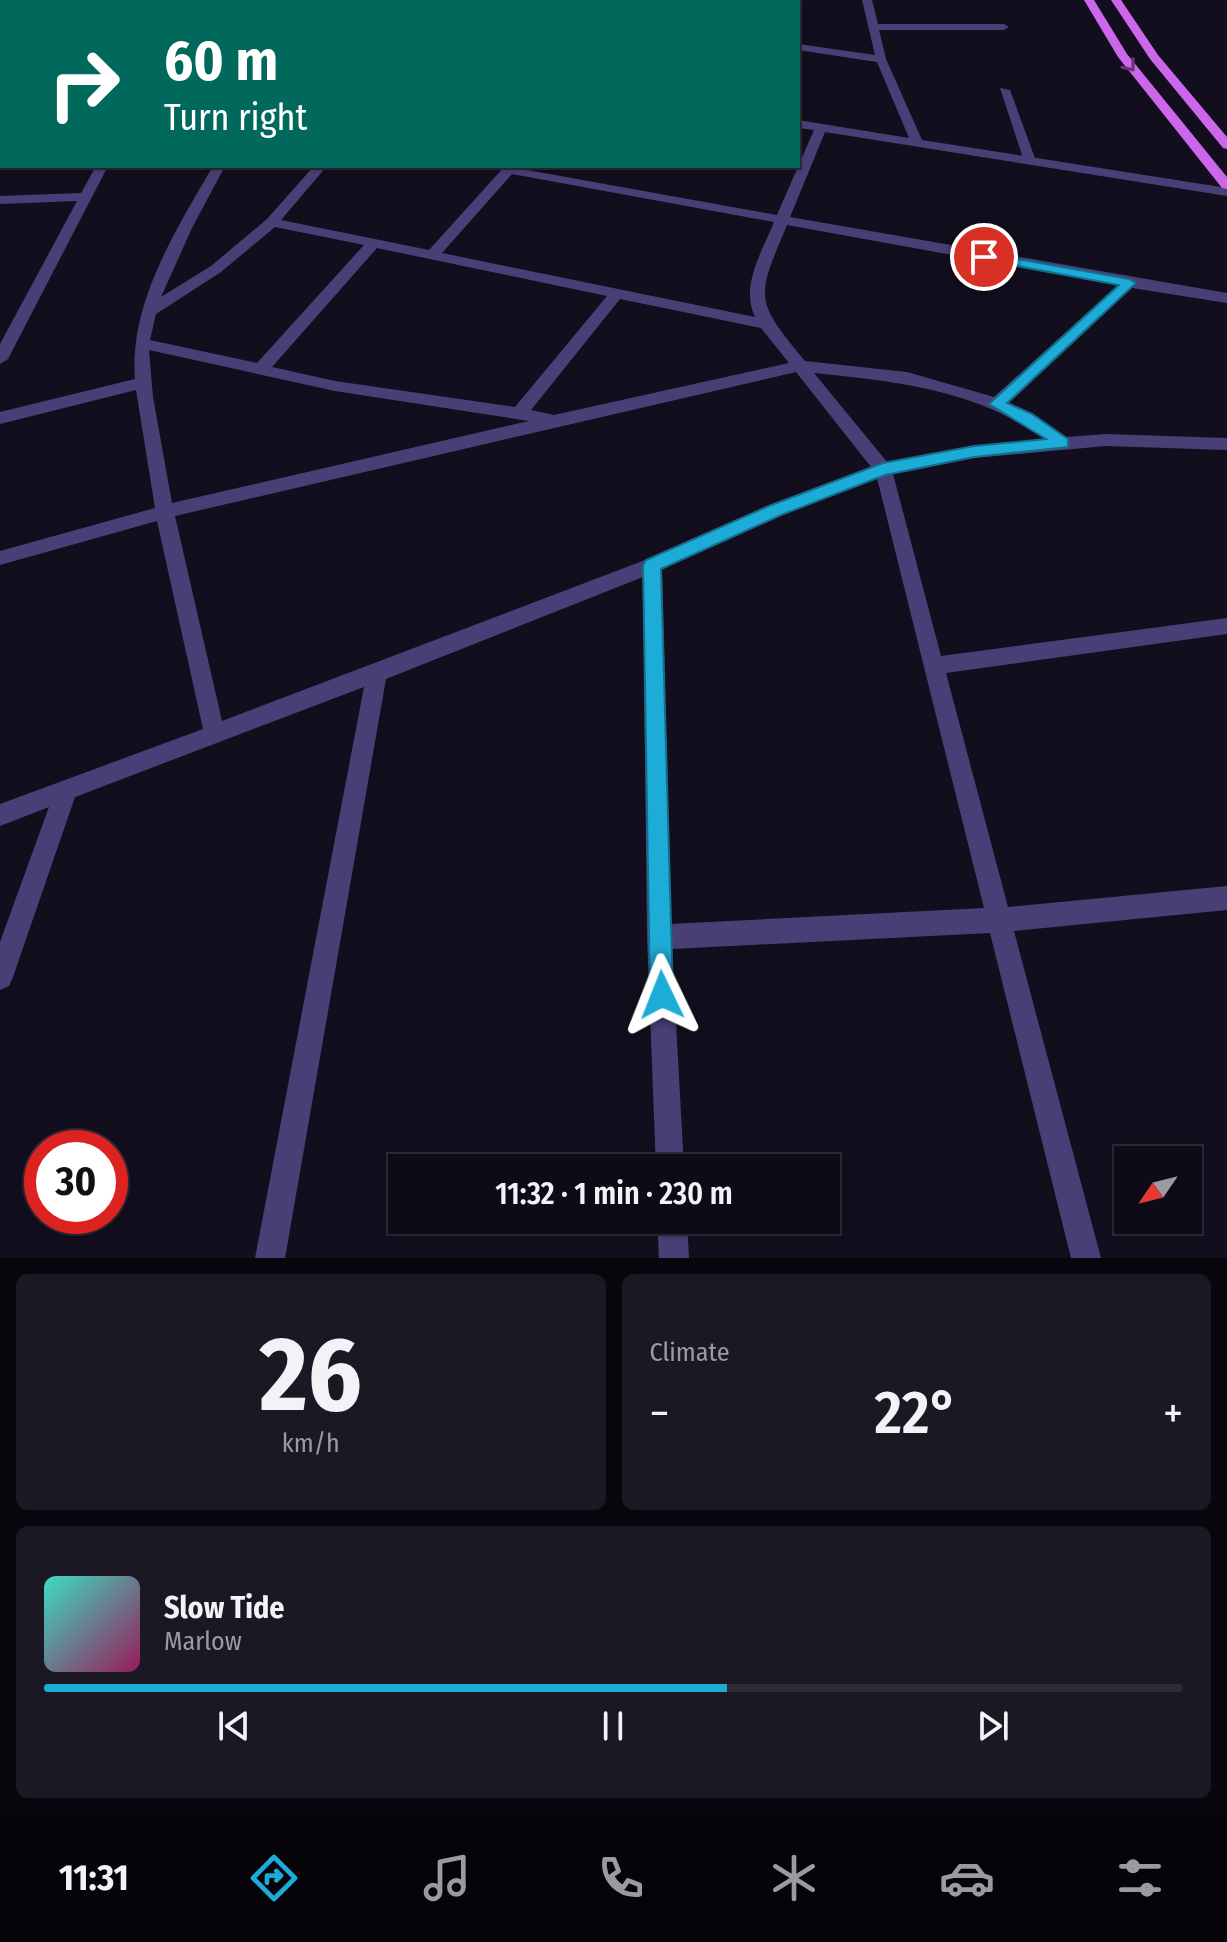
<!DOCTYPE html>
<html lang="en">
<head>
<meta charset="utf-8">
<style>
  body { margin:0; font-family:"Fira Sans Condensed",sans-serif; background:#1c1823; color:#f1f3f6; height:100vh; display:flex; flex-direction:column; font-size:30px; white-space:nowrap }
  * { box-sizing:border-box; margin:0 }
  p { font-size:26px; color:#9b9aa1 }
  .icon { flex:none; width:44px; height:44px; fill:none; stroke:currentColor; stroke-width:2; stroke-linecap:round; stroke-linejoin:round }
  .map { position:relative; height:1258px; overflow:hidden }
  .panel { display:flex; flex-direction:column; gap:16px; padding:16px; background:#08060c; flex:1 }
  .panel>* { flex:none }
  .top-card { position:absolute; left:0px; top:0px; width:800px; height:168px; box-shadow:0 2px 6px #0004,0 0 0 2px #2e2b35; background:#00695c; color:#fff; overflow:hidden }
  .needle { width:52px; rotate:235deg }
  .controls { position:absolute; left:1114px; top:1146px; display:grid; gap:16px }
  .controls a { display:grid; place-items:center; width:88px; height:88px; border-radius:0px; background:#0e0a16; box-shadow:0 2px 6px #0004,0 0 0 2px #2e2b35; font-size:40px }
  .speed { position:absolute; left:24px; top:1130px; display:flex; gap:16px; font-size:40px; font-weight:700; text-align:center }
  .speed>* { display:grid; place-content:center; width:104px; height:104px; border-radius:50%; background:#0e0a16; box-shadow:0 2px 6px #0004,0 0 0 2px #2e2b35; line-height:1 }
  .speed .limit { border:12px solid #d22; background:#fff; color:#111 }
  .pin { position:absolute; display:grid; place-items:center; width:68px; height:68px; color:#fff; margin:-34px; border:4px solid #fff; border-radius:50%; box-shadow:0 2px 8px #0007 }
  .me { position:absolute; width:88px; margin:-44px; rotate:358deg; stroke-linejoin:round; filter:drop-shadow(0 0 6px #0008) }
  .turn { display:flex; align-items:center; gap:28px; height:168px; padding:0 32px; font-size:36px }
  .turn .icon { width:104px; height:104px; stroke-width:2.5 }
  .turn b { display:block; font-size:56px; line-height:68px }
  .big { font-size:60px; font-weight:600; line-height:1.1 }
  .panel .tile { flex:1; display:flex; flex-direction:column; justify-content:center; gap:12px; min-width:0; padding:0 28px; border-radius:12px; background:#1c1823 }
  .panel .dial { align-items:center; gap:0 }
  .dial b { font-size:104px; line-height:1 }
  .song { display:flex; align-items:center; gap:24px }
  .cover { width:96px; height:96px; border-radius:12px; background:linear-gradient(135deg,hsl(170 70% 55%),hsl(330 70% 35%)) }
  .played { height:8px; border-radius:4px; background:linear-gradient(90deg,#1dabd8 60%,#2e2b35 60%) }
  .keys { display:flex; justify-content:space-around; direction:ltr }
  .heat { display:flex; justify-content:space-between; align-items:center; font-size:44px; direction:ltr }
  .panel .tiles { flex:1; display:grid; gap:16px; grid-template-columns:1fr 1fr }
  .tile:last-child { grid-column:span 2 }
  .trip { position:absolute; left:388px; top:1154px; width:452px; height:80px; border-radius:0px; background:#0e0a16; box-shadow:0 2px 6px #0004,0 0 0 2px #2e2b35; font-weight:600; line-height:80px; text-align:center }
  .tabs { display:flex; height:128px; justify-content:space-around; align-items:center; background:#060409; color:#9b9aa1 }
  .tabs .icon { width:56px; height:56px }
  .tabs .on { color:#1dabd8 }
  .tabs b { font-size:36px; color:#f1f3f6 }
  .map>svg:first-child { display:block }
  .lines { fill:none; stroke-linecap:round; stroke-linejoin:round }
  .service { fill:#493f76; fill-rule:evenodd }
  .minor { fill:#493f76; fill-rule:evenodd }
  .primary { fill:#cc66eb; fill-rule:evenodd }
  .oneway { stroke:#66367a }
  .route { fill:#1dabd8; stroke:#136f8c; stroke-width:2 }
</style>
</head>
<body>
<div class="map">
<svg width="1227" height="1258" viewBox="0 0 1227 1258">
  <rect width="100%" height="100%" fill="#130e1d"/>
  <g class="lines">
    <path class="service" d="M1000,88L1010,90L1036,161L1034,164L1024,161Z"/>
    <path class="minor" d="M202,0H212L213,2H203Z
      M455,0H477L478,2H456Z
      M862,0H872L878,24H1004L1009,27L1004,30H879L886,59L922,140L1227,188V196L825,132L790,217L1227,293V303L1132,288L1009,403L1033,414L1066,437L1106,434L1227,438V450L1106,446L974,458L893,474L941,656L1227,618V634L946,673L1008,907L1227,886V910L1014,931L1101,1258H1071L990,933L672,949L684,1168H656L647,937L643,577L386,679L285,1258H255L364,687L75,797L13,977L9,986L0,990V942L49,807L0,826V804L203,729L157,521L0,565V551L155,508L136,390L0,424V412L135,379C129,303 176,230 213,166H225L192,228L161,297L211,266L267,219L314,166H327L281,220L429,250L505,166L777,215L814,130L798,128V120L909,138L877,62L798,50V44L875,55ZM512,174L774,222C762,252 740,286 755,317L442,253ZM787,225L1118,285L994,397L907,372L805,361C754,299 756,299 787,225ZM275,227L364,245L257,363L150,340L156,314L221,272ZM377,248L607,296L515,407L335,381L272,367ZM620,299L761,328L789,363L554,415L531,410ZM149,350L335,391L529,421L172,503L153,397ZM796,372L871,467L769,505L645,560L222,721L175,516ZM814,373C895,381 977,390 1045,439L974,446L887,462ZM877,478L984,908L671,924L662,569L781,515Z
      M96,166H108L8,359L0,364V344L77,201L0,204V196L81,193Z
      M657,1220H687L689,1258H659Z"/>
    <path class="primary" d="M1084,0H1094L1127,54L1227,177V189L1222,188L1118,57Z
      M1111,0H1121L1158,55L1227,137V149L1223,148L1150,59Z"/>
  </g>
  <defs><path id="oneway-chevron" d="M-2-3.5L2.5 0L-2 3.5" fill="none" stroke-width="1.6" stroke-linecap="round" stroke-linejoin="round" transform="scale(2)"/></defs>
  <use class="oneway" href="#oneway-chevron" transform="translate(1130 66) rotate(52)"/>
  <path class="route" d="M984,253L1129,279L1136,283L1007,403L1032,414L1068,439V447L974,457L885,475L781,515L661,569L673,995L670,1003L662,1007L653,1003L650,995L643,565L646,560L769,506L883,463L974,446L1046,439L989,404L1119,285L979,259V254Z"/>
</svg>
<div class="controls">
<a><svg class="needle" viewBox="-14 -14 28 28"><path d="M0-13l5 13h-10z" fill="#e53935"/><path d="M0 13l5-13h-10z" fill="#9b9aa1"/></svg></a>
</div>
<div class="speed"><div class="limit">30</div></div>
<div class="pin" style="left:984px;top:257px;background:#d93025"><svg class="icon" aria-label="arrive" viewBox="0 0 24 24"><path d="M6 21V4h12l-3 4 3 4H6"/></svg></div>
<svg class="me" style="left:662px;top:995px" viewBox="-20 -20 40 40"><path d="M0-17L14 15 0 8-14 15z" fill="#1dabd8" stroke="#fff" stroke-width="4"/></svg>
<div class="trip">11:32 · 1 min · 230 m</div>
<div class="top-card">
<div class="turn"><svg class="icon" aria-label="right" viewBox="0 0 24 24"><path d="M7 20v-9h11M14 6l5 5-5 5"/></svg><div><b>60 m</b>Turn right</div></div>
</div>
</div>
<section class="panel">
<div class="tiles">
<div class="tile dial"><b>26</b><p>km/h</p></div>
<div class="tile"><p>Climate</p>
<div class="heat"><a>−</a><b class="big">22°</b><a>+</a></div>
</div>
<div class="tile">
<div class="song"><i class="cover"></i><div><b>Slow Tide</b><p>Marlow</p></div></div>
<div class="played"></div>
<div class="keys"><svg class="icon" aria-label="previous" viewBox="0 0 24 24"><path d="M18 5L8 12l10 7zM5 5v14"/></svg><svg class="icon" aria-label="pause" viewBox="0 0 24 24"><path d="M8 5v14M16 5v14"/></svg><svg class="icon" aria-label="next" viewBox="0 0 24 24"><path d="M6 5l10 7-10 7zM19 5v14"/></svg></div>
</div>
</div>
</section>
<nav class="tabs">
<b>11:31</b>
<svg class="icon on" aria-label="directions" viewBox="0 0 24 24"><path d="M12 3l9 9-9 9-9-9zM9 14v-3h6M13 9l2 2-2 2"/></svg>
<svg class="icon" aria-label="music" viewBox="0 0 24 24"><path d="M9 18V5l10-2v13"/><circle cx="6" cy="18" r="3"/><circle cx="16" cy="16" r="3"/></svg>
<svg class="icon" aria-label="phone" viewBox="0 0 24 24"><path d="M5 4h4l2 5-3 2q2 4 5 5l2-3 5 2v4C11 20 4 13 5 4z"/></svg>
<svg class="icon" aria-label="climate" viewBox="0 0 24 24"><path d="M12 3v18M4 7l16 10M4 17L20 7"/></svg>
<svg class="icon" aria-label="car" viewBox="0 0 24 24"><path d="M5 17H2v-5l4-1 3-4h7l3 4 3 1v5h-3M9 17h6M6 11h13"/><circle cx="7" cy="17" r="2"/><circle cx="17" cy="17" r="2"/></svg>
<svg class="icon" aria-label="filters" viewBox="0 0 24 24"><path d="M4 7h16M4 17h16"/><circle cx="9" cy="7" r="2"/><circle cx="15" cy="17" r="2"/></svg>
</nav>
</body>
</html>
